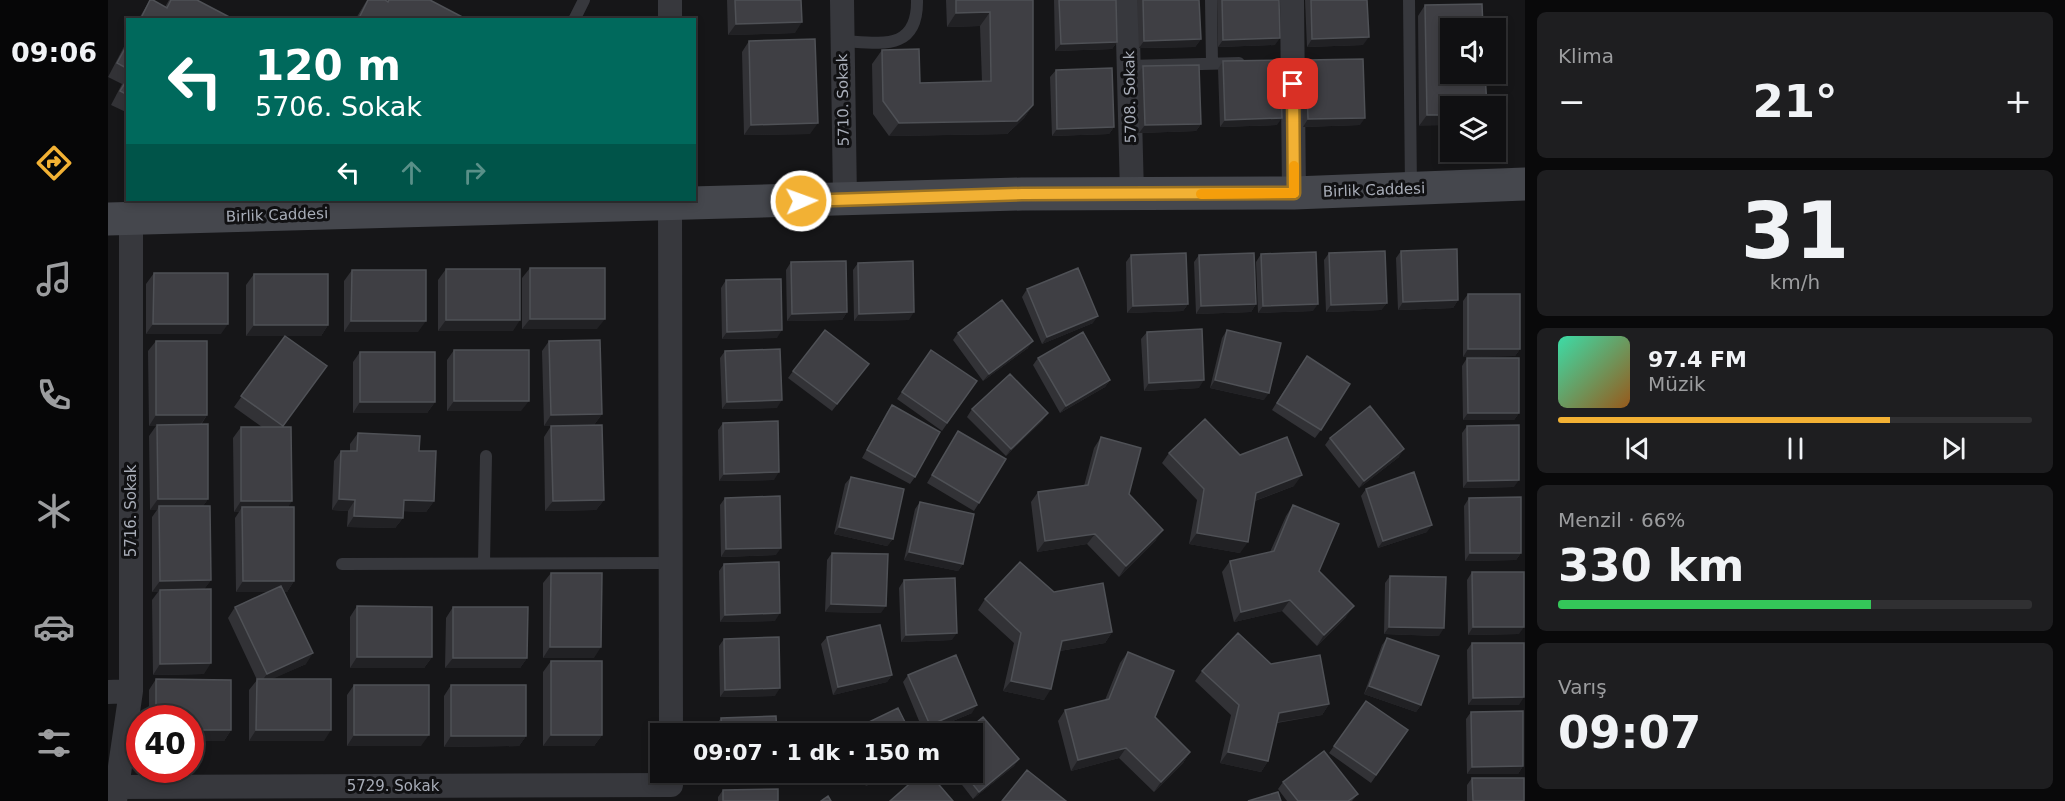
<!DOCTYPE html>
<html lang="tr">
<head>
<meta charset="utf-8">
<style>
  body { margin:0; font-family:"DejaVu Sans",sans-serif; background:#1e1e20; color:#f1f3f6; height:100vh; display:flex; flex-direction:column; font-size:22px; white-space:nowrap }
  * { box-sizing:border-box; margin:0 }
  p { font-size:20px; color:#9c9d9f }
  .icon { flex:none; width:33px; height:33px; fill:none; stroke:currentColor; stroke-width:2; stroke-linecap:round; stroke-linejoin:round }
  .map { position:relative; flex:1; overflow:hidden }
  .sheet { display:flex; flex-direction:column; gap:12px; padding:12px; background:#09090a; width:540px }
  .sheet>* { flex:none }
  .top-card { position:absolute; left:18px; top:18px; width:570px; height:183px; border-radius:0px; box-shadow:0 3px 9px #0003,0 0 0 2px #303032; background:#00695c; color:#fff; overflow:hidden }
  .fabs { position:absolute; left:1332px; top:18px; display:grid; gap:12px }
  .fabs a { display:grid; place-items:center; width:66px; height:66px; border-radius:0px; background:#101012; box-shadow:0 3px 9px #0003,0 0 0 2px #303032; font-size:30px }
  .speed { position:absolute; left:18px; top:705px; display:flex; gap:12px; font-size:30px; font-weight:700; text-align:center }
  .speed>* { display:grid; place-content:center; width:78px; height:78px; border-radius:50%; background:#101012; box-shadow:0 3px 9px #0003,0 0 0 2px #303032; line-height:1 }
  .speed .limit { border:9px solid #d22; background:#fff; color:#111 }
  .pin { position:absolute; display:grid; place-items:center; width:51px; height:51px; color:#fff; margin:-26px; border-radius:12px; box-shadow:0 3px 9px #0006 }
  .me { position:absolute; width:66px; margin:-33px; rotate:88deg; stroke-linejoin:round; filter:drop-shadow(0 0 4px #0008) }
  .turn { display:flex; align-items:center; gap:21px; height:126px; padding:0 30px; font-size:27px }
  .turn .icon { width:78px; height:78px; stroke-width:2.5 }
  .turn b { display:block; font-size:42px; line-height:51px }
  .lanes { display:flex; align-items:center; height:57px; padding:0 30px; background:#0003; justify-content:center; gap:30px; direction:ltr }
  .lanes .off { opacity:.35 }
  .big { font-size:45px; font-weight:700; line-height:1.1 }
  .sheet .tile { flex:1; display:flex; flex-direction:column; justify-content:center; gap:9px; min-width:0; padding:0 21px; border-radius:9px; background:#1e1e20 }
  .sheet .dial { align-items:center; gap:0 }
  .dial b { font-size:78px; line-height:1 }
  .song { display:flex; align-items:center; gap:18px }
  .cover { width:72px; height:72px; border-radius:9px; background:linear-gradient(135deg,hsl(160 70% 55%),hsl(30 70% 35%)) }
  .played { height:6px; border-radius:3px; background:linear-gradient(90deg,#f2b134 70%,#303032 70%) }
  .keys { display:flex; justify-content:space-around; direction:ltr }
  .heat { display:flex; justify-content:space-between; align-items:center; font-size:33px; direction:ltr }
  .charge { height:9px; border-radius:4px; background:linear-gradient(90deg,#34c759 66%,#303032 0) }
  .trip { position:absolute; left:542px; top:723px; width:333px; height:60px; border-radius:0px; background:#101012; box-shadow:0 3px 9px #0003,0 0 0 2px #303032; font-weight:700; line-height:60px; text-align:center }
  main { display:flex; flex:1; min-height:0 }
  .menu { display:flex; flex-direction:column; width:108px; justify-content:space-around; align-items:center; background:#060607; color:#9c9d9f }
  .menu .icon { width:42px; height:42px }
  .menu .selected { color:#f2b134 }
  .menu b { font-size:27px; color:#f1f3f6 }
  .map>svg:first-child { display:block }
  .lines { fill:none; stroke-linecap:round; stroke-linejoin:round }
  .lane { stroke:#37383d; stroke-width:12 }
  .street { stroke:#37383d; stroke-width:24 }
  .secondary { stroke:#45474d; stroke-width:33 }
  .wall { fill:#323236 }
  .shaded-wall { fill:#212124 }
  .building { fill:#3f3f44; stroke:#4f5156; stroke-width:1.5 }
  .route-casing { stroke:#9d7322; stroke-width:15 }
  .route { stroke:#f2b134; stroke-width:10 }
  .slow { stroke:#f59e0b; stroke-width:10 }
  .labels { text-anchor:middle; stroke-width:6; stroke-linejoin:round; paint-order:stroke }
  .street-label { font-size:15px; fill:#a8adb8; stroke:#111113 }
</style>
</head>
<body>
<main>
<nav class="menu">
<b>09:06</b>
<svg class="icon selected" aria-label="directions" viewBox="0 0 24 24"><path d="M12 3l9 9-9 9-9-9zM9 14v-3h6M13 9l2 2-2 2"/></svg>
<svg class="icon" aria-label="music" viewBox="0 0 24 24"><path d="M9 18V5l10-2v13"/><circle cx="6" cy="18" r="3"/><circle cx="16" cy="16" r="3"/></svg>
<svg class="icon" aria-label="phone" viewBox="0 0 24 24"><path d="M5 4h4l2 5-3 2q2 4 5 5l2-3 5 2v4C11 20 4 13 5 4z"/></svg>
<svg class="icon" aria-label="climate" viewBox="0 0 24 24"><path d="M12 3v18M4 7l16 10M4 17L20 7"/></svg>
<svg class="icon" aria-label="car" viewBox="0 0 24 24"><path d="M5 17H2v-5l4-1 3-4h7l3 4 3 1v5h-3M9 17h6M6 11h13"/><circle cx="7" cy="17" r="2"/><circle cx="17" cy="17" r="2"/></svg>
<svg class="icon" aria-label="filters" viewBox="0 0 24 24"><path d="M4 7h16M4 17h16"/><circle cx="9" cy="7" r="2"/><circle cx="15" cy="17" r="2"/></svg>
</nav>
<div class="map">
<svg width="1417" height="801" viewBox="0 0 1417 801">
  <rect width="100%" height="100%" fill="#161618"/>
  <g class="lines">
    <path class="lane" d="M1103,0L1104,63
      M1301,0L1303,188
      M466,20L476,0
      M734,41C772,43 810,52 809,0
      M1021,66L1131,63
      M376,563L378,456
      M234,564L564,563"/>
    <path class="street" d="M734,0L737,199
      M1019,0L1024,194
      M1184,0L1186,193
      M562,20V0
      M562,200L563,734
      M0,692L23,691
      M8,787L563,785
      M7,801L23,691V219"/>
    <path class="secondary" d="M0,219L914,194L1186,193L1417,184"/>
  </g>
  <path class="wall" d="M42,0L57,7L61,0H89L127,20H30Z
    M259,0H322L360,20H247Z
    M619,0H693L687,33L620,35Z
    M838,0H925V105L916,118L899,134L781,136L765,114L764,64L774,50L812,83L874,82L872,26L839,27Z
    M946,0H1008L1009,42L1004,49L947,51Z
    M1029,0H1091L1093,39L1087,47L1031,48Z
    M1109,0H1171L1167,45L1110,47Z
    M1197,0H1259L1255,45L1199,47Z
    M1317,5L1377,74L1311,126L1310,16Z
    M20,39V113L3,105L14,84L0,77Z
    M641,41L702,134L636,135L634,52Z
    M1198,60L1252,125L1195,127L1193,68Z
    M1115,61L1169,125L1112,127L1110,69Z
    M1035,66L1093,124L1088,131L1031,133L1030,74Z
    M948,70L1006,127L1001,134L944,136L942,77Z
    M1293,251L1350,300L1345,308L1290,310L1288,258Z
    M1221,253L1279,303L1273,310L1218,312L1216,260Z
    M1153,254L1205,311L1150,313L1148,262Z
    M1023,255L1080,304L1075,311L1019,313L1018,262Z
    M1091,255L1148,304L1143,312L1088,314L1086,262Z
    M683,262L739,312L734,320L679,321L678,270Z
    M750,263L801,320L746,321L745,270Z
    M422,268L489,329H414V278Z
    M338,269L405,331H330V280Z
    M244,270L310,332H236V281Z
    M46,273L113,334H38V284Z
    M146,274L220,325L213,336H138V285Z
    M618,280L669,338L614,339L613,288Z
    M919,289L985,323L934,344L914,297Z
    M1360,294L1412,349L1407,356L1355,357V301Z
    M1119,330L1156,400L1102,388L1114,338Z
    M1039,332L1091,388L1036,391L1033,339Z
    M850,333L920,348L875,381L845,340Z
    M177,336L175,427L186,581L179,592H176L198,664L163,679L216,741H141V690L149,680L120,618L127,607L160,592H128L127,518L131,512H126L125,438L133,427H154L126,407Z
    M48,341L99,415L93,425L100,499L95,506L103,580L96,589V674L45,675L44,600L50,592H44V517L49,510H42L41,436L48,426H41L40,351Z
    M441,341L494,414L486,425L436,426L434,351Z
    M346,350L413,411H339V360Z
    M823,350L869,381L834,431L789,399Z
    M617,351L669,408L614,409L612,358Z
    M252,352L327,402L319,413H245V362Z
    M930,358L1002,380L997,387L952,413L925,365Z
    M1359,358L1411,413L1406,420H1355L1354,366Z
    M761,364L724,411L680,378L685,371Z
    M1193,364L1213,430L1207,438L1164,410Z
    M784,405L807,477L802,484L754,458L779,412Z
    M864,409L935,420L898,456L859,417Z
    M615,423L666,480L611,481L610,430Z
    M443,426L496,500L488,510L437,511L436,437Z
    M1359,426L1406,487L1355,488L1354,433Z
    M850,431L871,503L866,511L819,483Z
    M250,433L311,451L326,501L318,512L295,511V518L287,528L239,527L240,511L224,510L226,461L233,451H242V444Z
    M993,437L1021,494L1048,540L1011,577L979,544L929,552L923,502L930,492L976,486L986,448Z
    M1222,438L1291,457L1251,488L1217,445Z
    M1061,453L1132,455L1186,486L1147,501L1132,553L1081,544L1089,500L1054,463Z
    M743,477L785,539L779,546L726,534L737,484Z
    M1258,489L1319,532L1270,548L1253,496Z
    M617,498L668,555L613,557L612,505Z
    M1361,498L1413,553L1408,560L1357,561L1356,506Z
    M812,502L855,564L850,571L796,560L807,509Z
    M1185,505L1211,571L1238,617L1209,646L1174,611L1126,622L1114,572L1122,561L1162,552L1178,516Z
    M724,553L773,613L717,612L719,560Z
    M616,564L667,621L612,622L611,571Z
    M1364,572L1411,634L1360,635L1359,580Z
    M443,573L486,658H435V583Z
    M1282,576L1331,636L1276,634L1277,583Z
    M796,580L844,640L793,642L791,588Z
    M946,592L1004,632L997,643L952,651L936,700L895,691L906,643L870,610L877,599Z
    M249,606L324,657L316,668H242V617Z
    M345,607L419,658L412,668H337L338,618Z
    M719,637L784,675L779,682L725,695L713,644Z
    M1279,638L1313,705L1308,712L1256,694L1274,645Z
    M616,639L667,696L612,697L611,646Z
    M1364,643L1411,705H1360L1359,650Z
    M1020,652L1047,717L1082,752L1075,763L1046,792L1011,758L963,771L950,721L957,710L997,700L1012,663Z
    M443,661L494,735L486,746H435V672Z
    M1163,664L1221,704L1214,715L1169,723L1160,761L1153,772L1112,763L1123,715L1087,681L1094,671Z
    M800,675L864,713L816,733L795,682Z
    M48,679L123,730L116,741H82V718H41V690Z
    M246,685L313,746H239V695Z
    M343,685L418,736L411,746L336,747V696Z
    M1258,701L1300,730L1263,783L1221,753Z
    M1363,712L1415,766L1410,774H1359L1358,719Z
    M613,718L669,734H608V725Z
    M911,759L906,766L865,799L844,772H864Z
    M751,772H786L758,786Z
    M1364,778L1416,801H1359V785Z
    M1175,782L1250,794L1244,801H1179L1170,789Z
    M615,790L670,801H610V797Z"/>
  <path class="shaded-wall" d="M882,12L872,26L839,27L848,13Z
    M694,22L687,33L620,35L628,24Z
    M1261,37L1255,45L1199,47L1204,39Z
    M1172,38L1167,45L1110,47L1115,40Z
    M1093,39L1087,47L1031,48L1036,41Z
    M1009,42L1004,49L947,51L953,44Z
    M925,105L916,118L899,134L781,136L791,123Z
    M1319,115H1342V125L1311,126Z
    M1174,118L1169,125L1112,127L1117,120Z
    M1257,118L1252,125L1195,127L1200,119Z
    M710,123L702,134L636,135L643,125Z
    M1093,124L1088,131L1031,133L1037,125Z
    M1006,127L1001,134L944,136L949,129Z
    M1350,300L1345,308L1290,310L1295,302Z
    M1279,303L1273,310L1218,312L1223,305Z
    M1080,304L1075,311L1019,313L1025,306Z
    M1148,304L1143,312L1088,314L1093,306Z
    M1210,304L1205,311L1150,313L1155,306Z
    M739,312L734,320L679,321L684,314Z
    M806,312L801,320L746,321L751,314Z
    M990,316L985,323L934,344L939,337Z
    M422,319H497L489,329H414Z
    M338,320H412L405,331H330Z
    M243,321H318L310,332H236Z
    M45,324H120L113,334H38Z
    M146,325H220L213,336H138Z
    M674,330L669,338L614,339L619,332Z
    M925,341L920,348L875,381L881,374Z
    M1360,349H1412L1407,356L1355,357Z
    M1002,380L997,387L952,413L958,406Z
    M1096,380L1091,388L1036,391L1041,383Z
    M1107,380L1161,393L1156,400L1102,388Z
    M674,400L669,408L614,409L619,402Z
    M346,401H421L413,411H339Z
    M252,402H327L319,413H245Z
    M940,413L935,420L898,456L903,449Z
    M1360,413H1411L1406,420H1355Z
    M494,414L486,425L436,426L443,415Z
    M48,415H99L92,425L41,426Z
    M1296,449L1291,457L1251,488L1256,481Z
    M671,472L666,480L611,481L616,474Z
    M1194,475L1186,486L1141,503L1148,493Z
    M1411,480L1406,487L1355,488L1360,481Z
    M50,499H100L93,509L51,506L49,510H42Z
    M231,499L247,500L240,511L224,510Z
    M296,500L326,501L318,512L288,511Z
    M496,500L488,510L437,511L445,501Z
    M133,501H184L177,512L134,507L131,512H126Z
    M246,516L295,518L287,528L239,527Z
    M1324,525L1319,532L1270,548L1275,541Z
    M731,527L785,539L779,546L726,534Z
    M1055,530L1048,540L1011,577L1018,566Z
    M1089,533L1140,542L1132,553L1081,544Z
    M987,534L979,544L929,552L937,541Z
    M673,548L668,555L613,557L618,549Z
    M801,552L855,564L850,571L796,560Z
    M1362,553H1413L1408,560L1357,561Z
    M103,580L95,591L52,590L50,592H44L52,581Z
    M135,581H186L179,592H128Z
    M1182,600L1174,611L1126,622L1133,612Z
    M723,604L778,606L773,613L717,612Z
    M1246,606L1238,617L1209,646L1216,635Z
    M672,613L667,621L612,622L617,615Z
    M1281,627L1336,628L1331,636L1276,634Z
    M1365,627H1416L1411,634L1360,635Z
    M1004,632L997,643L946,652L954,641Z
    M849,633L844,640L793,642L798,635Z
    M442,647H493L486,658H435Z
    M205,653L198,664L151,685L159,674Z
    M249,657H324L316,668H242Z
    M345,658H419L412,668H337Z
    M103,663L96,674L45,675L52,664Z
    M784,675L779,682L725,695L730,687Z
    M903,681L943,689L936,700L895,691Z
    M1261,686L1313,705L1308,712L1256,694Z
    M672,688L667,696L612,697L617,690Z
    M1416,697L1411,705H1360L1365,698Z
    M1221,704L1214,715L1164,723L1171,713Z
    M869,705L864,713L816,733L822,725Z
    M82,730H123L116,741H82Z
    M148,730H223L216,741H141Z
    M246,735H321L313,746H239Z
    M443,735H494L486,746H435Z
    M343,736H418L411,746L336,747Z
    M1018,748L1011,758L963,771L970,760Z
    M1082,752L1075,763L1046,792L1053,782Z
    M1120,752L1160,761L1153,772L1112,763Z
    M911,759L906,766L865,799L871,792Z
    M1415,766L1410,774H1359L1364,767Z
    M612,772H666L665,775L610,776Z
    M776,772H786L758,786L763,779Z"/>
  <path class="building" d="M42,0H45L59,8L63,0H89L127,20H32Z
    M260,0H277L280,2L281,0H322L360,20H250Z
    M627,0H693L694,22L628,24Z
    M848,0H925V105L909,121L791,123L775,101L774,50L811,49L812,83L883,81L882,12L848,13Z
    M951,0H1008L1009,42L953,44Z
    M1035,0H1091L1093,39L1036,41Z
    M1114,0H1171L1172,38L1115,40Z
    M1203,0H1259L1261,37L1204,39Z
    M1374,4L1375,28H1342V74H1377L1379,106H1342V115H1319L1317,5Z
    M707,39L710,123L643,125L641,41Z
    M20,43V69L9,63Z
    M1255,59L1257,118L1200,119L1198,60Z
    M1172,60L1174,118L1117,120L1115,61Z
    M1091,65L1093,124L1037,125L1035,66Z
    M1004,68L1006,127L949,129L948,70Z
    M20,78V95L12,91Z
    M1349,249L1350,300L1295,302L1293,251Z
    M1277,251L1279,303L1223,305L1221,253Z
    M1208,252L1210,304L1155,306L1153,254Z
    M1078,253L1080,304L1025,306L1023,255Z
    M1146,253L1148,304L1093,306L1091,255Z
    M738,261L739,312L684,314L683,262Z
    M805,261L806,312L751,314L750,263Z
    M422,268H497V319H422Z
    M970,268L990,316L939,337L919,289Z
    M338,269H412V320H338Z
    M244,270H318V321H243Z
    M46,273H120V324H45Z
    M146,274H220V325H146Z
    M673,279L674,330L619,332L618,280Z
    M1360,294H1412V349H1360Z
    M894,300L925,341L881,374L850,333Z
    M1094,329L1096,380L1041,383L1039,332Z
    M717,330L761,364L729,404L685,371Z
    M1119,330L1173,343L1161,393L1107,380Z
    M975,332L1002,380L958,406L930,358Z
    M177,336L219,366L175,426L133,396Z
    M492,340L494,414L443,415L441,341Z
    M48,341H99V415H48Z
    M672,349L674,400L619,402L617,351Z
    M346,350H421V401H346Z
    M823,350L869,381L839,423L794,392Z
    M252,352H327V402H252Z
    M1199,356L1242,384L1213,430L1169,403Z
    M1359,358H1411V413H1360Z
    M902,374L940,413L903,449L864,409Z
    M784,405L832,432L807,477L759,450Z
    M1262,406L1296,449L1256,481L1222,438Z
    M1097,419L1132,455L1179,437L1194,475L1148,493L1140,542L1089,533L1096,489L1061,453Z
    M670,421L671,472L616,474L615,423Z
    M100,424V499H50L49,425Z
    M494,425L496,500L445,501L443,426Z
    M1411,425V480L1360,481L1359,426Z
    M133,427H183L184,501H133Z
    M850,431L898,459L871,503L824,475Z
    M250,433L312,436L311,451H328L326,501L296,500L295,518L246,516L247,500L231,499L233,451H249Z
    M993,437L1033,448L1021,494L1055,530L1018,566L987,534L937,541L930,492L980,485Z
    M1306,472L1324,525L1275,541L1258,489Z
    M743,477L796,489L785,539L731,527Z
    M672,496L673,548L618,549L617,498Z
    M1413,497V553H1362L1361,498Z
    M812,502L866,514L855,564L801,552Z
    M1185,505L1231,524L1211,571L1246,606L1216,635L1182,600L1133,612L1122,561L1166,551Z
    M51,506H102L103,580L52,581Z
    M134,507H186V581H135Z
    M724,553L780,554L778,606L723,604Z
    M671,562L672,613L617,615L616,564Z
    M912,562L946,592L995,583L1004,632L954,641L943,689L903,681L913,633L877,599Z
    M1364,572H1416V627H1365Z
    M443,573H494L493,647H442Z
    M1282,576L1338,577L1336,628L1281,627Z
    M847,578L849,633L798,635L796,580Z
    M173,586L205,653L159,674L127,607Z
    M103,589V663L52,664V590Z
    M249,606L324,607V657H249Z
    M345,607H420L419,658H345Z
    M772,625L784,675L730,687L719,637Z
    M1130,633L1163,664L1212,655L1221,704L1171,713L1160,761L1120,752L1131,705L1094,671Z
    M671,637L672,688L617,690L616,639Z
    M1279,638L1331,656L1313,705L1261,686Z
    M1364,643H1416V697L1365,698Z
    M1020,652L1066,671L1047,717L1082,752L1053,782L1018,748L970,760L957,710L1001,699Z
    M848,655L869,705L822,725L800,675Z
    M443,661H494V735H443Z
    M48,679L123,680V730H82V718H48Z
    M149,679H223V730H148Z
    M246,685H321V735H246Z
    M343,685H418V736H343Z
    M1258,701L1300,730L1268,775L1226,746Z
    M790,708L803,734H741L740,732Z
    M1415,711V766L1364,767L1363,712Z
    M668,716L669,734H614L613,718Z
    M875,717L911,759L871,792L855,772H864V734H855Z
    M1216,751L1250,794L1240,801H1190L1175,782Z
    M919,770L958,801H894Z
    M760,772H776L763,779Z
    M815,772H820L845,801H782Z
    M1364,778H1416V801H1365Z
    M670,789V801H615V790Z
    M1170,792L1173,801H1140Z
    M720,796L723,801H713Z"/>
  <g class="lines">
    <defs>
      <path id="route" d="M693,201L914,194L1186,193L1185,84"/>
    </defs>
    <use href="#route" class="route-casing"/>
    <use href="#route" class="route"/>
    <path class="slow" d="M1093,194L1186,193V166"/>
  </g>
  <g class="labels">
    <g class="street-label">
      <text transform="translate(1022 97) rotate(-91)" y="5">5708. Sokak</text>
      <text transform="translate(735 100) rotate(-91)" y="5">5710. Sokak</text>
      <text transform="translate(1266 190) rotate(-2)" y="5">Birlik Caddesi</text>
      <text transform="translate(169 215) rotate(-2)" y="5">Birlik Caddesi</text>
      <text transform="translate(23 511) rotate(-90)" y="5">5716. Sokak</text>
      <text x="285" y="791">5729. Sokak</text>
    </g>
  </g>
</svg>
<div class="fabs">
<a><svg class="icon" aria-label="sound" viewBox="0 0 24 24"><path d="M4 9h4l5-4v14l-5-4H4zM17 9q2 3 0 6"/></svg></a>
<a><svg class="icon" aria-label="layers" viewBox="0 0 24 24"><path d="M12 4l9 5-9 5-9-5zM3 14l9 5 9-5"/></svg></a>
</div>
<div class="speed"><div class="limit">40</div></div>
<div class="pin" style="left:1185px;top:84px;background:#d93025"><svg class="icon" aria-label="arrive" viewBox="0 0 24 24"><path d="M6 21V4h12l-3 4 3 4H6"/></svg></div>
<svg class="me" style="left:693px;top:201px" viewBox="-20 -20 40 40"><circle r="17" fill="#f2b134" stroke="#fff" stroke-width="3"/><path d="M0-11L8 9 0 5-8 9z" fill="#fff"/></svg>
<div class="trip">09:07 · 1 dk · 150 m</div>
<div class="top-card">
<div class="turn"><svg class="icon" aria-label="left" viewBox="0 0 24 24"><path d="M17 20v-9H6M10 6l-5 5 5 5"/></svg><div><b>120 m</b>5706. Sokak</div></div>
<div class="lanes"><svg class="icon" aria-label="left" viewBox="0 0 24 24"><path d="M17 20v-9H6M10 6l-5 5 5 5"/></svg><svg class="icon off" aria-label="ahead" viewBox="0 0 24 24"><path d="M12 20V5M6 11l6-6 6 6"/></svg><svg class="icon off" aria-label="right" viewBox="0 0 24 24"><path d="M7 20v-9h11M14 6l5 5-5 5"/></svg></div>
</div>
</div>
<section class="sheet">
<div class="tile"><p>Klima</p>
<div class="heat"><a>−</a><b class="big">21°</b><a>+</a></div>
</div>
<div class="tile dial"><b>31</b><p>km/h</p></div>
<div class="tile">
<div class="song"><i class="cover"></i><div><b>97.4 FM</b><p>Müzik</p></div></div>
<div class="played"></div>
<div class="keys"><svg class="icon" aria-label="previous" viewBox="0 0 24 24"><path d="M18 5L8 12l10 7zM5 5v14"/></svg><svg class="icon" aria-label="pause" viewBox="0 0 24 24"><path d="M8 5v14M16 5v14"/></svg><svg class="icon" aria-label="next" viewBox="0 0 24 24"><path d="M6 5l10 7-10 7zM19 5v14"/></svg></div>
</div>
<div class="tile"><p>Menzil · 66%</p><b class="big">330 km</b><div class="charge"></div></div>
<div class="tile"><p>Varış</p><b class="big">09:07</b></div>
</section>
</main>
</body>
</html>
